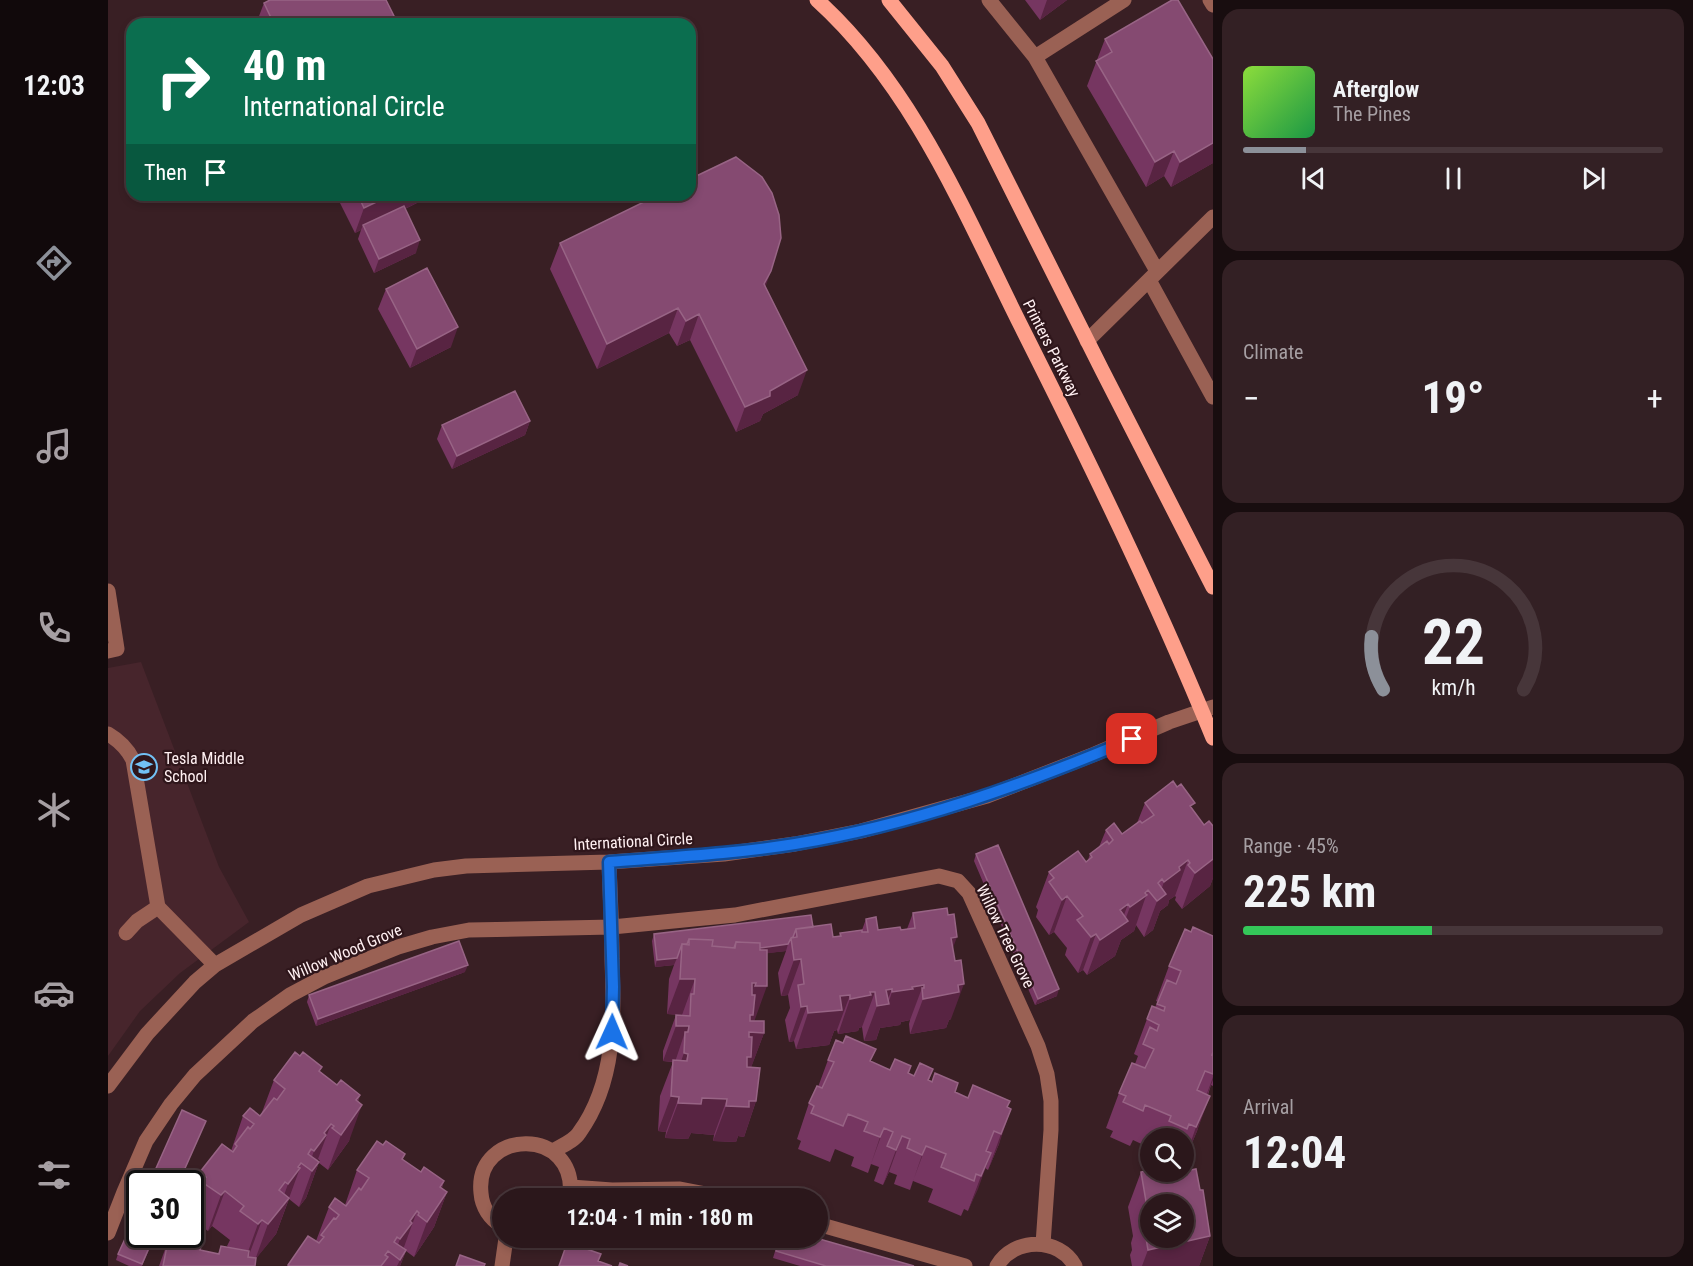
<!DOCTYPE html>
<html lang="en">
<head>
<meta charset="utf-8">
<style>
  body { margin:0; font-family:"Roboto Condensed",sans-serif; background:#332024; color:#f1f3f6; height:100vh; display:flex; flex-direction:column; font-size:22px; white-space:nowrap }
  * { box-sizing:border-box; margin:0 }
  p { font-size:20px; color:#a69fa3 }
  .icon { flex:none; width:33px; height:33px; fill:none; stroke:currentColor; stroke-width:2; stroke-linecap:round; stroke-linejoin:round }
  .map { position:relative; flex:1; overflow:hidden }
  .drawer { display:flex; flex-direction:column; gap:9px; padding:9px; background:#180d0f; width:480px }
  .drawer>* { flex:none }
  .guide { position:absolute; left:18px; top:18px; width:570px; height:183px; border-radius:18px; box-shadow:0 3px 9px #0003,0 0 0 2px #47363a; background:#0b6e4f; color:#fff; overflow:hidden }
  .fabs { position:absolute; left:1032px; top:1128px; display:grid; gap:12px }
  .fabs a { display:grid; place-items:center; width:54px; height:54px; border-radius:50%; background:#2b171b; box-shadow:0 3px 9px #0003,0 0 0 2px #47363a; font-size:30px }
  .speed { position:absolute; left:18px; top:1170px; display:flex; gap:12px; font-size:30px; font-weight:700; text-align:center }
  .speed>* { display:grid; place-content:center; width:78px; height:78px; border-radius:50%; background:#2b171b; box-shadow:0 3px 9px #0003,0 0 0 2px #47363a; line-height:1 }
  .speed .limit { border:3px solid #111; border-radius:9px; background:#fff; color:#111 }
  .pin { position:absolute; display:grid; place-items:center; width:51px; height:51px; color:#fff; margin:-26px; border-radius:12px; box-shadow:0 3px 9px #0006 }
  .me { position:absolute; width:66px; margin:-33px; rotate:1deg; stroke-linejoin:round; filter:drop-shadow(0 0 4px #0008) }
  .turn { display:flex; align-items:center; gap:21px; height:126px; padding:0 18px; font-size:27px }
  .turn .icon { width:78px; height:78px; stroke-width:2.5 }
  .turn b { display:block; font-size:42px; line-height:51px }
  .then { display:flex; align-items:center; height:57px; padding:0 18px; background:#0003; gap:12px; font-size:22px }
  .big { font-size:45px; font-weight:700; line-height:1.1 }
  .drawer .tile { flex:1; display:flex; flex-direction:column; justify-content:center; gap:9px; min-width:0; padding:0 21px; border-radius:18px; background:#332024 }
  .drawer .dial { align-items:center; gap:0 }
  .dial svg { height:156px; overflow:visible; fill:none; stroke:#47363a; stroke-width:7; stroke-linecap:round; text-anchor:middle }
  .dial text { fill:#f1f3f6; stroke:none }
  .song { display:flex; align-items:center; gap:18px }
  .cover { width:72px; height:72px; border-radius:9px; background:linear-gradient(135deg,hsl(90 70% 55%),hsl(140 70% 35%)) }
  .played { height:6px; border-radius:3px; background:linear-gradient(90deg,#8c9099 15%,#47363a 15%) }
  .keys { display:flex; justify-content:space-around; direction:ltr }
  .heat { display:flex; justify-content:space-between; align-items:center; font-size:33px; direction:ltr }
  .charge { height:9px; border-radius:4px; background:linear-gradient(90deg,#34c759 45%,#47363a 0) }
  .trip { position:absolute; left:384px; top:1188px; width:336px; height:60px; border-radius:30px; background:#2b171b; box-shadow:0 3px 9px #0003,0 0 0 2px #47363a; font-weight:700; line-height:60px; text-align:center }
  main { display:flex; flex:1; min-height:0 }
  .menu { display:flex; flex-direction:column; width:108px; justify-content:space-around; align-items:center; background:#11090b; color:#a69fa3 }
  .menu .icon { width:42px; height:42px }
  .menu .current { color:#8c9099 }
  .menu b { font-size:27px; color:#f1f3f6 }
  .map>svg:first-child { display:block }
  .built { fill:#47252c }
  .lines { fill:none; stroke-linecap:round; stroke-linejoin:round }
  .minor { stroke:#9a6154; stroke-width:15 }
  .major { stroke:#fe9f8a; stroke-width:15 }
  .wall { fill:#763661 }
  .shaded-wall { fill:#582442 }
  .building { fill:#854a71; stroke:#986485; stroke-width:1.5; fill-rule:evenodd }
  .route-casing { stroke:#114b97; stroke-width:15 }
  .route { stroke:#1a73e8; stroke-width:10 }
  .labels { text-anchor:middle; stroke-width:4.5; stroke-linejoin:round; paint-order:stroke }
  .street-label { font-size:16px; fill:#fff0f2; stroke:#2f161b }
  .poi-label { font-size:16px; fill:#fff0f2; stroke:#2f161b; text-anchor:start }
</style>
</head>
<body>
<main>
<nav class="menu">
<b>12:03</b>
<svg class="icon current" aria-label="directions" viewBox="0 0 24 24"><path d="M12 3l9 9-9 9-9-9zM9 14v-3h6M13 9l2 2-2 2"/></svg>
<svg class="icon" aria-label="music" viewBox="0 0 24 24"><path d="M9 18V5l10-2v13"/><circle cx="6" cy="18" r="3"/><circle cx="16" cy="16" r="3"/></svg>
<svg class="icon" aria-label="phone" viewBox="0 0 24 24"><path d="M5 4h4l2 5-3 2q2 4 5 5l2-3 5 2v4C11 20 4 13 5 4z"/></svg>
<svg class="icon" aria-label="climate" viewBox="0 0 24 24"><path d="M12 3v18M4 7l16 10M4 17L20 7"/></svg>
<svg class="icon" aria-label="car" viewBox="0 0 24 24"><path d="M5 17H2v-5l4-1 3-4h7l3 4 3 1v5h-3M9 17h6M6 11h13"/><circle cx="7" cy="17" r="2"/><circle cx="17" cy="17" r="2"/></svg>
<svg class="icon" aria-label="filters" viewBox="0 0 24 24"><path d="M4 7h16M4 17h16"/><circle cx="9" cy="7" r="2"/><circle cx="15" cy="17" r="2"/></svg>
</nav>
<div class="map">
<svg width="1105" height="1266" viewBox="0 0 1105 1266">
  <rect width="100%" height="100%" fill="#391f24"/>
  <path class="built" d="M33,662L111,867L141,922L72,973L32,1011L0,1056V668Z"/>
  <g class="lines">
    <path class="minor" d="M881,0L927,57L1049,271
      M1102,0L1105,5
      M927,57L1016,0
      M1041,280L1105,397
      M979,341L1105,217
      M0,591L9,649L0,651
      M0,734C12,741 19,748 25,760L50,907
      M18,933L29,921L50,907L107,965
      M0,1086L39,1034L87,982L107,965L193,915L260,886L326,870L358,866L501,862L616,854L687,844L753,831L879,796L987,754L1061,722L1105,707
      M445,1151C453,1146 466,1141 471,1133C508,1082 506,1019 504,959C504,927 502,894 501,862
      M463,1187L504,1190L572,1189L619,1198
      M710,1224L857,1266
      M394,1226C382,1219 374,1207 373,1193C366,1128 471,1125 462,1198
      M0,1233L16,1192L38,1141L63,1104L87,1075L145,1021L182,995L216,977L290,947L324,937L361,930L504,927L627,915L831,876L850,881L861,893L930,1046L939,1074L943,1101V1130L935,1244
      M394,1266L398,1238
      M889,1266C906,1237 951,1237 967,1266"/>
    <path class="major" d="M709,0C804,86 854,207 910,320C979,457 1047,596 1105,738
      M781,0L834,66L870,123L994,370L1105,587"/>
  </g>
  <path class="wall" d="M917,0H959L932,20Z
    M156,3L290,24H148Z
    M997,39L1105,59V163L1063,187L1056,176L1038,187L979,86Z
    M228,195H325L297,209L308,253L266,273L250,239L253,230L247,233Z
    M452,243L657,288L690,395L655,414L652,421L628,432L582,340L569,346L561,333L489,369L442,269Z
    M278,289L343,347L302,368L270,309Z
    M422,421L417,435L344,469L329,439L334,425Z
    M1037,803L1085,810L1096,825L1105,826V878L1102,886L1074,909L1067,900L1068,897L1067,896L1061,900L1060,905L1052,911L1045,930L1036,937L1028,925L1026,931L1013,940L1007,956L979,975L975,970L970,973L957,955L959,948L946,932L941,935L928,917L930,910L928,907L941,872L978,862L980,860L982,854L991,847L998,830L1014,834L1029,823Z
    M868,854L949,996L927,1005L866,861Z
    M805,913L845,949L843,1019L841,1020L838,1028L802,1034L801,1024L802,1020L793,1022L792,1025L772,1028L768,1040L756,1041L754,1027L751,1028L750,1031L730,1034L729,1030L726,1031L721,1045L688,1049L686,1041L681,1042L677,1020L682,1008L680,995L673,996L670,973L678,951L659,953L646,1021L656,1033L643,1067L648,1101L636,1137L630,1136L628,1142L605,1141L606,1135L583,1133L580,1139L557,1138L558,1132L550,1131L552,1096L565,1062L555,1061V1051L568,1015H574L559,1014L561,979L566,965L547,967L544,941L546,934L705,927L725,937H731L732,933L754,930L758,919L770,930L799,929Z
    M1083,932L1105,936V1086L1103,1085L1089,1131L1076,1162L1078,1171L1102,1236L1091,1266H1024L1022,1255L1024,1250L1023,1243L1025,1236L1020,1207L1033,1172H1076V1138H1042V1148L1025,1140L1022,1146L1002,1137L1005,1131L998,1128L1011,1093L1027,1064L1030,1056L1026,1054L1039,1019L1047,1007L1050,1002L1048,1001L1061,966Z
    M357,972L208,1026L199,1002L201,995Z
    M720,1060L763,1062L782,1070L803,1066L801,1074L806,1076L825,1069L821,1080L860,1098L900,1107L891,1144L880,1170L877,1168L860,1211L856,1209L853,1216L820,1202L825,1189L805,1181L802,1190L786,1184L789,1175L781,1172L775,1185L766,1181L771,1167L763,1164L760,1173L743,1166L746,1157L727,1149L722,1162L690,1149L693,1141L689,1139L701,1103L710,1087Z
    M212,1072L229,1085L252,1095L250,1102L241,1141L220,1170L211,1163L212,1161L210,1159L209,1161L211,1162L198,1198L191,1207L181,1199L168,1234L148,1258L147,1266H51L60,1241L63,1242L65,1237L92,1250L110,1254L113,1246L121,1248L119,1246L122,1240L104,1226L100,1231L82,1218L84,1211L82,1210V1199L92,1172L123,1151L135,1116L153,1115L166,1080Z
    M295,1160L313,1172L336,1181L334,1188L339,1192L326,1227L306,1257L298,1251L292,1266H179L180,1265L208,1241L221,1207L237,1205L249,1170Z
    M48,1234L34,1266H21L8,1260L10,1254Z
    M671,1238L806,1266H692L665,1258Z"/>
  <path class="shaded-wall" d="M939,0H959L932,20Z
    M1105,143V163L1063,187L1072,162Z
    M1066,151L1056,176L1038,187L1047,162Z
    M283,195H325L256,229L255,225L253,230L247,233L256,208Z
    M312,240L308,253L266,273L271,259Z
    M663,271L654,297L656,284Z
    M570,308L561,333L489,369L499,344Z
    M591,314L582,340L569,346L578,321Z
    M350,327L343,347L302,368L309,349Z
    M699,370L690,395L655,414L652,421L628,432L637,407L662,391Z
    M422,421L417,435L344,469L349,456Z
    M1105,859V878L1102,886L1074,909L1087,873Z
    M1080,860L1067,896L1061,900L1060,905L1052,911L1045,930L1036,937L1056,882L1071,867Z
    M1040,890L1026,931L1013,940L1007,956L979,975L992,940L1012,910L1020,904L1012,926L1016,923L1022,907Z
    M959,896L946,932L941,935L954,900Z
    M988,934L975,970L970,973L983,937Z
    M849,937L836,972L843,938Z
    M680,944L678,951L624,958L626,951Z
    M569,958L566,965L547,967L549,960Z
    M693,959L680,995L673,996L686,960Z
    M360,965L357,972L208,1026L210,1019Z
    M572,979H587L574,1015L559,1014Z
    M644,983H648L635,1019Z
    M856,984L843,1019L841,1020L838,1028L802,1034L815,999L850,985Z
    M816,985L814,990V988L802,1020L793,1022L792,1025L772,1028L768,1040L756,1041L769,1006L778,990L784,989L778,1004H780L784,992L804,987Z
    M647,986H659L646,1022L635,1021Z
    M951,989L949,996L927,1005L930,999Z
    M762,992H767L754,1027L751,1028L750,1031L730,1034L742,999Z
    M742,995L729,1030L726,1031L721,1045L688,1049L700,1013L732,996Z
    M699,1006L686,1041L681,1042L693,1007Z
    M568,1026H581L577,1036V1032L567,1062L555,1061Z
    M641,1032L656,1033L643,1068L626,1093Z
    M576,1053L580,1054L567,1089H563Z
    M1105,1077V1080L1093,1110Z
    M252,1095L242,1122L254,1105L241,1141L220,1170L233,1135L248,1100Z
    M563,1096L571,1097L558,1132L550,1131Z
    M1102,1096L1089,1131L1076,1162L1088,1127Z
    M594,1098L619,1099L606,1135L583,1133L580,1139L557,1138L570,1103Z
    M641,1101H648L636,1137L630,1136L628,1142L605,1141L618,1106Z
    M903,1109L891,1144L880,1170L893,1134Z
    M223,1124L210,1159L209,1161L211,1162L198,1198L191,1207L204,1171L200,1168L206,1151L216,1133Z
    M776,1128L763,1164L760,1173L772,1137Z
    M794,1136L781,1172L775,1185L788,1150Z
    M818,1146L805,1181L802,1190L814,1155Z
    M883,1153L870,1189L860,1211L873,1176Z
    M193,1163L189,1172L192,1168L168,1234L147,1260L160,1224L170,1212L180,1184Z
    M336,1181L325,1212L339,1192L326,1227L306,1257L332,1187Z
    M117,1191L104,1226L100,1231L113,1195Z
    M309,1211L296,1247L291,1259L286,1256L292,1239L302,1221Z
    M154,1220L141,1255L137,1260L150,1224Z
    M1102,1236L1091,1266H1034L1040,1250Z
    M298,1250L292,1266H289L292,1260Z"/>
  <path class="building" d="M162,0H278L290,24H166L156,3Z
    M1064,0H1070L1105,59V143L1072,162L1066,151L1047,162L988,61L1004,52L997,39Z
    M628,157L654,177L664,193L671,215L673,238L663,271L656,284L699,370L662,391V396L637,407L591,314L578,321L570,308L499,344L452,243L550,195H582V179Z
    M250,195H283L256,208Z
    M296,206L312,240L271,259L255,225Z
    M319,268L350,327L309,349L278,289Z
    M407,391L422,421L349,456L334,425Z
    M1065,781L1069,787L1073,784L1087,803L1082,806L1096,825L1101,821L1105,826V859L1087,873L1080,865L1082,863L1080,860L1071,867L1072,870L1056,882L1054,879L1050,883L1058,894L1049,901L1040,890L1037,893L1039,895L1022,907L1020,904L1012,910L1020,921L992,940L988,934L983,937L969,920L975,916L959,896L954,900L941,882L946,878L941,872L970,851L978,862L984,857L982,854L999,841L1001,844L1005,840L998,830L1006,823L1014,834L1032,821L1034,823L1046,815L1037,803Z
    M890,845L951,989L930,999L868,854Z
    M839,908L840,915L846,914L849,937L843,938L847,961L853,960L856,984L850,985L851,992L815,999L814,988H816V985L804,987L805,989L784,992V989L778,990L781,1004L769,1006L767,992H762L763,995L742,999V995L732,996L734,1010L700,1013L699,1006L693,1007L690,985L696,984L693,959L686,960L683,938L689,937L688,929L723,924L725,937L733,936L732,933L754,930V932H760L758,919L768,917L770,930L792,927L793,930L807,928L805,913Z
    M703,915L705,927L688,929L685,937L683,938L680,944L652,948V943L628,942L626,948L604,946L605,940L581,939L579,944H574L569,958L549,960L546,934Z
    M1085,927L1105,936V1052L1104,1055H1105V1074L1097,1071L1089,1090L1102,1096L1088,1127L1081,1124L1079,1129L1061,1121L1063,1116L1037,1105L1035,1111L1015,1102L1018,1096L1011,1093L1024,1063L1037,1068L1046,1049L1035,1044L1042,1027L1049,1031L1051,1025L1039,1019L1044,1006L1056,1011L1057,1007L1049,1004L1059,980L1068,984L1073,971L1061,966L1077,929L1083,932Z
    M581,939L605,940L604,946L627,948L628,942L652,943V950H659V986H647L648,983H644V995H647L645,1015H642V1021H656V1033L641,1032V1037H644L643,1057H639V1067L652,1068L648,1101H641V1107L618,1106L619,1099L594,1098L593,1104L570,1103L571,1097L563,1096L565,1060L579,1061L580,1054L576,1053L577,1032H580L581,1026H568V1015L582,1016L583,994H586L587,979H572L574,944L581,945Z
    M351,941L360,965L210,1019L201,995Z
    M738,1036L768,1049L762,1061L782,1070L787,1059L803,1066L800,1073L806,1076L812,1063L825,1069L820,1080L824,1082L827,1073L850,1083L847,1092L860,1098L865,1085L902,1101L899,1107L903,1109L893,1134L886,1131L878,1151L883,1153L873,1176L868,1174L866,1181L833,1167L838,1154L818,1146L814,1155L799,1148L802,1139L794,1136L788,1150L779,1146L785,1132L776,1128L772,1137L756,1131L760,1122L740,1114L735,1126L703,1113L706,1106L701,1103L709,1086L714,1088L726,1062L720,1060L728,1040L735,1043Z
    M187,1052L192,1056L195,1052L214,1067L211,1071L229,1085L233,1080L252,1095L248,1100L254,1105L233,1135L224,1128L226,1126L223,1124L216,1133L218,1135L206,1151L203,1149L200,1154L211,1162L204,1171L193,1163L190,1167L192,1168L180,1184L177,1182L171,1190L181,1198L160,1224L154,1220L150,1224L132,1211L136,1206L117,1191L113,1195L94,1182L98,1177L92,1172L114,1144L125,1152L129,1146L127,1144L140,1127L142,1129L146,1124L135,1116L142,1108L152,1116L166,1098L169,1100L177,1089L166,1080Z
    M74,1110L98,1121L70,1184H41Z
    M269,1141L275,1145L278,1141L297,1154L294,1159L313,1172L316,1167L336,1181L332,1187L339,1192L319,1222L310,1215L311,1213L309,1211L302,1221L304,1223L292,1239L289,1237L286,1242L298,1250L292,1260L280,1251L277,1255L280,1257L273,1266H182L180,1265L200,1236L211,1243L216,1237L213,1235L226,1218L228,1219L231,1215L221,1207L227,1198L238,1206L251,1188L253,1190L261,1178L249,1170Z
    M1076,1162L1078,1171L1088,1169L1092,1190H1095L1102,1236L1040,1250L1035,1220L1038,1219L1035,1208L1039,1207L1033,1172L1042,1170V1172H1076ZM1042,1204H1076V1238H1042Z
    M32,1206V1234H47L34,1264L10,1254Z
    M65,1237L94,1242L92,1250L111,1254L113,1246L141,1251L140,1257L148,1258L147,1266H55L60,1241L64,1242Z
    M672,1238H708L806,1266H718L668,1251Z
    M467,1245L493,1254L490,1261L504,1266H451L458,1246L465,1249Z
    M352,1255L377,1264L376,1266H348Z
    M512,1263L520,1266H511Z"/>
  <g class="lines">
    <defs>
      <path id="route" d="M504,1032L505,987L501,862C563,857 625,854 687,844C804,825 915,785 1024,739"/>
    </defs>
    <use href="#route" class="route-casing"/>
    <use href="#route" class="route"/>
  </g>
  <defs>
    <symbol id="school-ring" viewBox="-11 -11 22 22"><circle r="9.5" fill="#2f161b" stroke="#72c1f5" stroke-width="1.5"/><path d="M0-5L7-2L0 1L-7-2ZM-4 1L0 2.5L4 1V4Q0 6-4 4Z" fill="#72c1f5"/></symbol>
  </defs>
  <g fill-rule="evenodd">
    <use href="#school-ring" x="21" y="752" width="30" height="30"/>
  </g>
  <g class="labels">
    <g class="street-label">
      <text transform="translate(944 348) rotate(63)" y="6">Printers Parkway</text>
      <text transform="translate(525 841) rotate(-3)" y="6">International Circle</text>
      <text transform="translate(898 936) rotate(64)" y="6">Willow Tree Grove</text>
      <text transform="translate(237 952) rotate(-23)" y="6">Willow Wood Grove</text>
    </g>
    <g class="poi-label">
      <text x="56" y="764">Tesla Middle<tspan x="56" dy="18">School</tspan></text>
    </g>
  </g>
</svg>
<div class="fabs">
<a><svg class="icon" aria-label="search" viewBox="0 0 24 24"><circle cx="10" cy="10" r="6"/><path d="M15 15l6 6"/></svg></a>
<a><svg class="icon" aria-label="layers" viewBox="0 0 24 24"><path d="M12 4l9 5-9 5-9-5zM3 14l9 5 9-5"/></svg></a>
</div>
<div class="speed"><div class="limit">30</div></div>
<div class="pin" style="left:1024px;top:739px;background:#d93025"><svg class="icon" aria-label="arrive" viewBox="0 0 24 24"><path d="M6 21V4h12l-3 4 3 4H6"/></svg></div>
<svg class="me" style="left:504px;top:1032px" viewBox="-20 -20 40 40"><path d="M0-17L14 15 0 8-14 15z" fill="#1a73e8" stroke="#fff" stroke-width="4"/></svg>
<div class="trip">12:04 · 1 min · 180 m</div>
<div class="guide">
<div class="turn"><svg class="icon" aria-label="right" viewBox="0 0 24 24"><path d="M7 20v-9h11M14 6l5 5-5 5"/></svg><div><b>40 m</b>International Circle</div></div>
<div class="then">Then<svg class="icon" aria-label="arrive" viewBox="0 0 24 24"><path d="M6 21V4h12l-3 4 3 4H6"/></svg></div>
</div>
</div>
<section class="drawer">
<div class="tile">
<div class="song"><i class="cover"></i><div><b>Afterglow</b><p>The Pines</p></div></div>
<div class="played"></div>
<div class="keys"><svg class="icon" aria-label="previous" viewBox="0 0 24 24"><path d="M18 5L8 12l10 7zM5 5v14"/></svg><svg class="icon" aria-label="pause" viewBox="0 0 24 24"><path d="M8 5v14M16 5v14"/></svg><svg class="icon" aria-label="next" viewBox="0 0 24 24"><path d="M6 5l10 7-10 7zM19 5v14"/></svg></div>
</div>
<div class="tile"><p>Climate</p>
<div class="heat"><a>−</a><b class="big">19°</b><a>+</a></div>
</div>
<div class="tile dial"><svg viewBox="0 0 100 80">
<path d="M14 69A42 42 0 1 1 86 69"/>
<path d="M14 69A42 42 0 0 1 8 42" stroke="#8c9099"/>
<text x="50" y="56" font-size="32" font-weight="700">22</text>
<text x="50" y="72" font-size="11">km/h</text>
</svg></div>
<div class="tile"><p>Range · 45%</p><b class="big">225 km</b><div class="charge"></div></div>
<div class="tile"><p>Arrival</p><b class="big">12:04</b></div>
</section>
</main>
</body>
</html>
